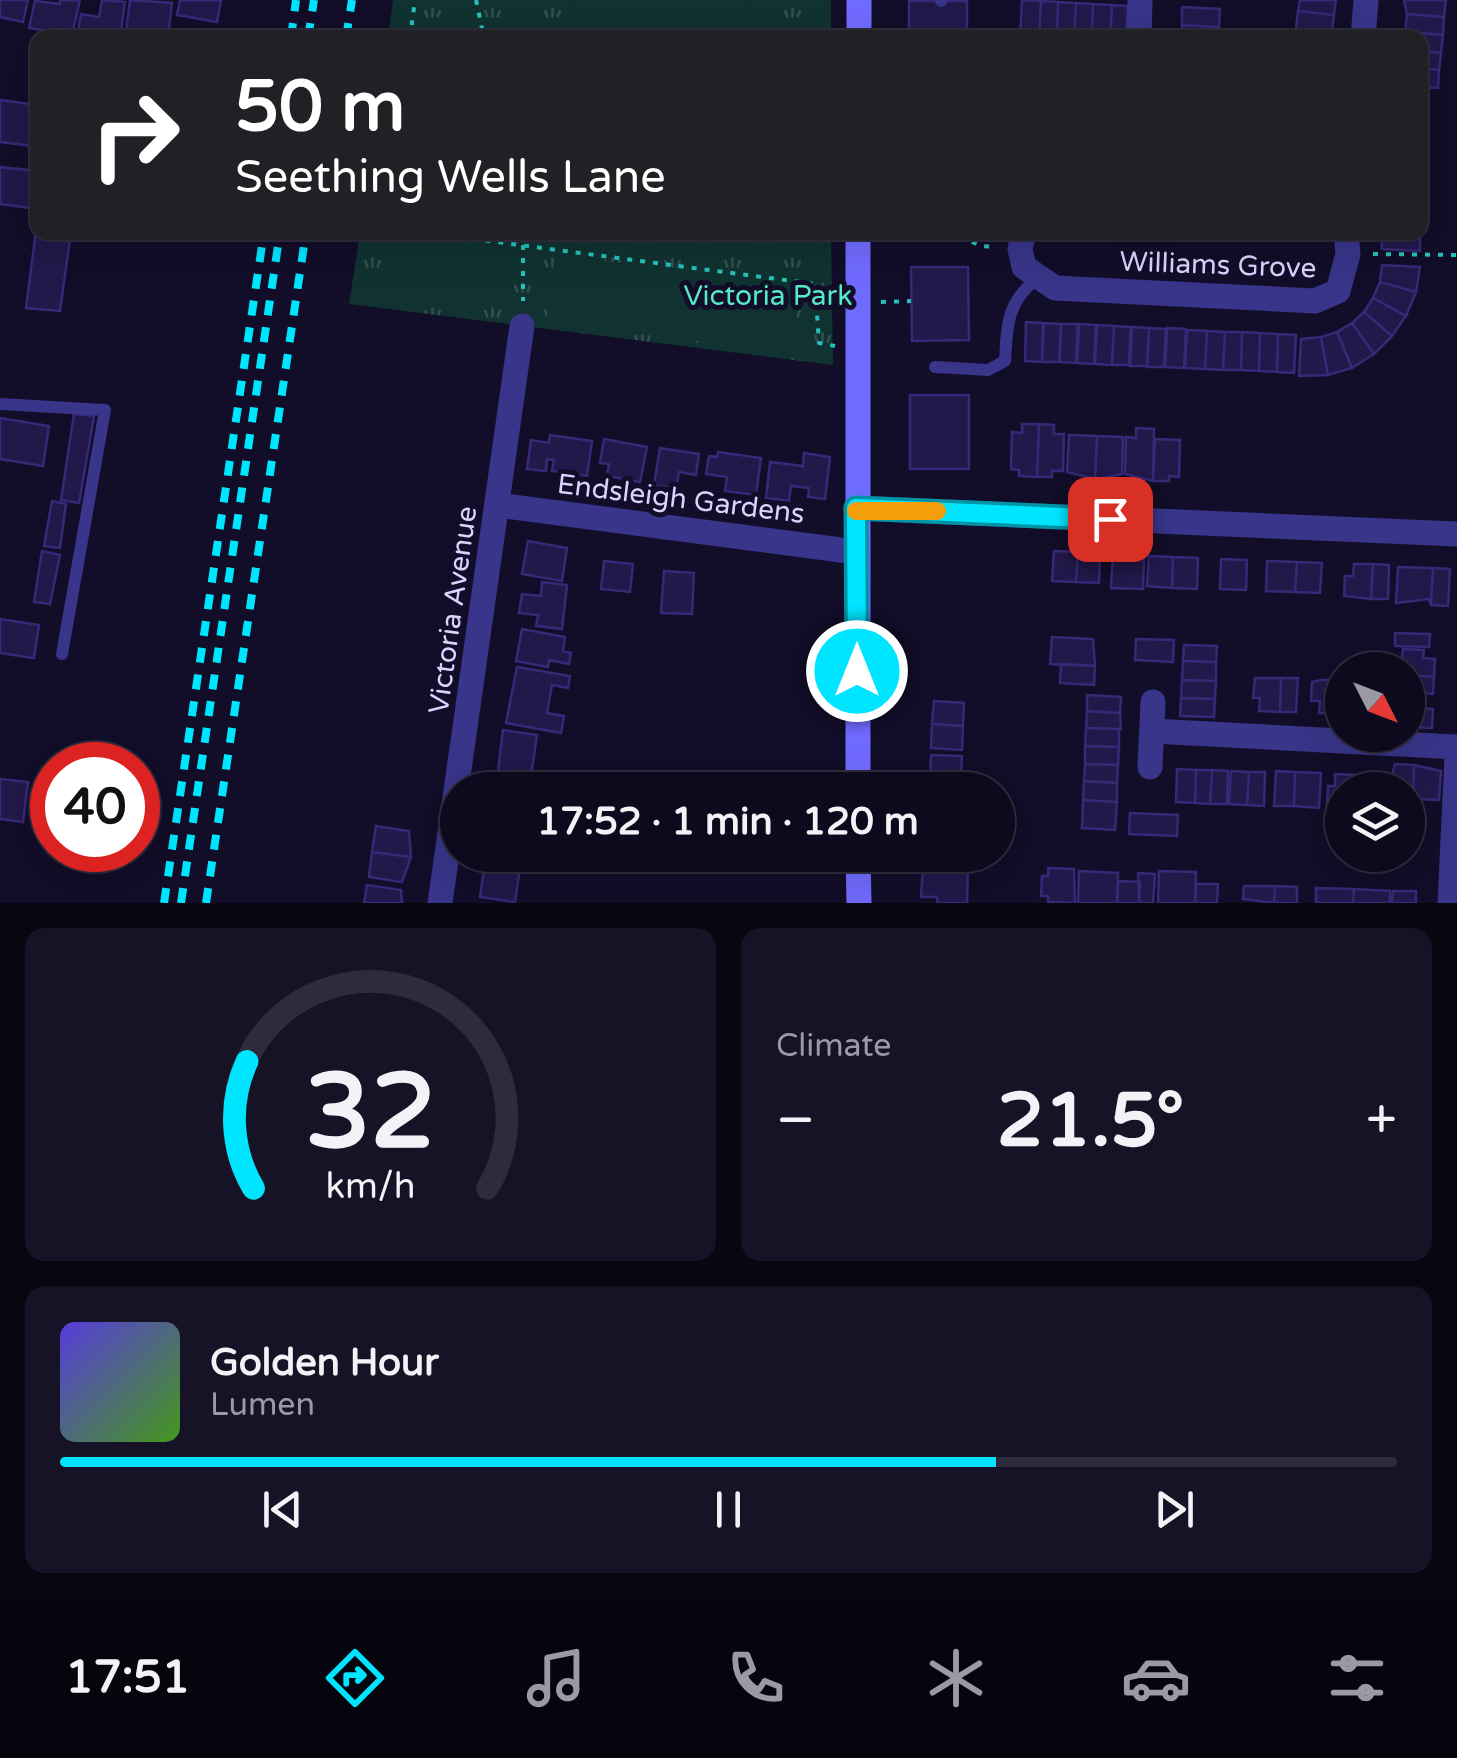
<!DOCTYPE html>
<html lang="en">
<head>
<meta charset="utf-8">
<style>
  body { margin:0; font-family:"Varela Round",sans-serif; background:#171327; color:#f1f3f6; height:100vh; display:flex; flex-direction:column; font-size:38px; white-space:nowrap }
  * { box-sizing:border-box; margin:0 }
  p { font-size:32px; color:#9b9aa4 }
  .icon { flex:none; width:55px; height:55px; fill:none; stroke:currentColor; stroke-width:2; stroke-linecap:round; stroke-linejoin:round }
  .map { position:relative; height:903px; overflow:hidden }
  .side { display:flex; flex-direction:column; gap:25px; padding:25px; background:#080610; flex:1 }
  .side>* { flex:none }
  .banner { position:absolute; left:30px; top:30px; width:1398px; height:210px; border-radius:20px; box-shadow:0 10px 40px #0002,0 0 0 2px #2e2b3c; background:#202124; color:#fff; overflow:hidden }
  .needle { width:65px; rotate:132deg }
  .buttons { position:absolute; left:1325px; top:652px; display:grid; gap:20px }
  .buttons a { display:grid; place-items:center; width:100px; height:100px; border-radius:50%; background:#0e0a1e; box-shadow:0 10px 40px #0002,0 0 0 2px #2e2b3c; font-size:50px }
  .speed { position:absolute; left:30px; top:742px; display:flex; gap:20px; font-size:50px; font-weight:700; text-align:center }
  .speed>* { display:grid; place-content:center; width:130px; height:130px; border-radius:50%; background:#0e0a1e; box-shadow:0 10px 40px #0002,0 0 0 2px #2e2b3c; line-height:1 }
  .speed .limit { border:15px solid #d22; background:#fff; color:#111 }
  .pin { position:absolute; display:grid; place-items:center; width:85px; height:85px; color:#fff; margin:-42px; border-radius:20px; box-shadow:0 5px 15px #0006 }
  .me { position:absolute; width:110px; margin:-55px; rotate:0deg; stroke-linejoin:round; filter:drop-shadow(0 0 8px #0008) }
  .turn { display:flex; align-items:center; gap:35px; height:210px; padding:0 40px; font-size:45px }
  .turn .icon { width:130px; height:130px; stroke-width:2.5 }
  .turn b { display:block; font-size:70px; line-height:85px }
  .big { font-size:75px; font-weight:800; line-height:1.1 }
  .side .card { flex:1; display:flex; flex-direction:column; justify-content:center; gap:15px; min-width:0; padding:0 35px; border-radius:20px; background:#171327 }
  .side .dial { align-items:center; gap:0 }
  .dial svg { height:260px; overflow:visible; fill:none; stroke:#2e2b3c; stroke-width:7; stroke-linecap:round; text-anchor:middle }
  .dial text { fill:#f1f3f6; stroke:none }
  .song { display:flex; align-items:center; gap:30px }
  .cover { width:120px; height:120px; border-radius:15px; background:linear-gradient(135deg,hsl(250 70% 55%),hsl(100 70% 35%)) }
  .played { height:10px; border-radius:5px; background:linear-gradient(90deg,#00e5ff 70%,#2e2b3c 70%) }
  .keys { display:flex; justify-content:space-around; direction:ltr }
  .heat { display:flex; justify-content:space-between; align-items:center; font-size:55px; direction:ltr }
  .side .tiles { flex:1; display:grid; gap:25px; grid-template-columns:1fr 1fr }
  .card:last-child { grid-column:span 2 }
  .trip { position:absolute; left:440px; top:772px; width:575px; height:100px; border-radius:50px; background:#0e0a1e; box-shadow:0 10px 40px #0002,0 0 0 2px #2e2b3c; font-weight:800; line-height:100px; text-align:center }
  .dock { display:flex; height:160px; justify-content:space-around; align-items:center; background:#06040c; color:#9b9aa4 }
  .dock .icon { width:70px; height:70px }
  .dock .on { color:#00e5ff }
  .dock b { font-size:45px; color:#f1f3f6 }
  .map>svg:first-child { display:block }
  .grass { fill:url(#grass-tufts) }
  .pitch { fill:#103231 }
  .building { fill:#22184a; stroke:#382878; stroke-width:2.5 }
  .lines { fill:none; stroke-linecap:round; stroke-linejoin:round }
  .path { stroke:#25c2b9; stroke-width:4; stroke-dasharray:5 8; stroke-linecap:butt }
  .lane { stroke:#38358a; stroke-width:12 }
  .street { stroke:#38358a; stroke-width:25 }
  .secondary { stroke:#706bff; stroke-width:25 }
  .rail { stroke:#00e5ff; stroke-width:8; stroke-dasharray:15 12; stroke-linecap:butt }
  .route-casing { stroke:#0095a6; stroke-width:25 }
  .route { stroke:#00e5ff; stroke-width:18 }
  .slow { stroke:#f59e0b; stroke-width:18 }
  .labels { text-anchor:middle; stroke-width:10; stroke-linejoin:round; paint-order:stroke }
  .street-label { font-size:28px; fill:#d9d4ff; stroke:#120d28 }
  .park-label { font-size:28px; fill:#56e9c5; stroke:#120d28 }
</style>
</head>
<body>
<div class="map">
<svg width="1457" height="903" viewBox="0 0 1457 903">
  <defs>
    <pattern id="grass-tufts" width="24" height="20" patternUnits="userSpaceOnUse" patternTransform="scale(2.5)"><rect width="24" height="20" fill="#103231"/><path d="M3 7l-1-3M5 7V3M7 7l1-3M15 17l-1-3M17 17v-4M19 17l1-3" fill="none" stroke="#324f50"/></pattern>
  </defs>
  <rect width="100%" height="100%" fill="#120d28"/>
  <path class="grass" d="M393,0H831V37L388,38Z
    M360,233H831L833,365L349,304Z"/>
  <path class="pitch" d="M576,0H751L745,37H570Z
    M390,234L512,248L505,307L383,292Z
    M555,255L798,285L790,353L546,322Z"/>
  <path class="building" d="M0,0H28L23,22L0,17Z
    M60,0H80L72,35L29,28L35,1L60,4Z
    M102,0L125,2L120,38H77L81,14L99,17Z
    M130,0L172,3L168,38L126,31Z
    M180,0H221L217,22L177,15Z
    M1022,0L1041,1L1039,38H1020Z
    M1300,0H1336L1334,15L1298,11Z
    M1404,0H1446L1444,17L1407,14Z
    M909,1H967V38H898V30H909Z
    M1041,1L1058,2L1057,38H1039Z
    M1058,2L1076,3L1074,38H1057Z
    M1076,3L1093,4L1092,38H1074Z
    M1093,4L1112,5L1110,38H1092Z
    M1112,5L1128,6L1126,38H1110Z
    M1182,7L1220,9L1219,27L1182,25Z
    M1298,11L1334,15L1332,32L1296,29Z
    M1407,14L1444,17L1443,35L1405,32Z
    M1182,25L1219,27V38H1181Z
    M1296,29L1332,32V38H1296Z
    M1405,32L1443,35L1441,53L1420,51V38H1405Z
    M1420,51L1441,53L1439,70L1420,68Z
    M1420,68L1439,70L1438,88L1420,87Z
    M0,100L38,105L33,146L0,142Z
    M0,167L38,171V209L0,204Z
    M38,215V232H71L60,311L26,308Z
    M1381,232H1420V251L1382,249Z
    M1382,265L1420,267L1416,292L1380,282Z
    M911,267H968L969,340L912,341Z
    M1380,282L1416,292L1406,316L1373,298Z
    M1373,298L1406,316L1392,336L1364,312Z
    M1364,312L1392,336L1374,354L1352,323Z
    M1026,322L1043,323L1042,362L1025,361Z
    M1044,323L1061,324L1059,362H1042Z
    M1352,323L1374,354L1352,368L1337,332Z
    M1061,324H1078L1076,363L1060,362Z
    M1079,324L1096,325L1094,364L1077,363Z
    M1097,325L1114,326L1112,365L1095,364Z
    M1114,326L1131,327L1129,365H1112Z
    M1132,327L1149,328L1147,366H1130Z
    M1149,328L1166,329L1164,367H1147Z
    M1167,328L1186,329L1184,368L1165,367Z
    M1187,330L1207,331L1205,369L1185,368Z
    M1207,331L1225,332L1223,370L1205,369Z
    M1225,332H1242L1241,370H1223Z
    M1242,332L1260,333L1259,371L1241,370Z
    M1337,332L1352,368L1328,375L1321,337Z
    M1260,333L1278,334L1277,372L1259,371Z
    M1278,334L1296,335L1294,373L1277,372Z
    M1321,337L1328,375L1299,376L1301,339Z
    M910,395H969V469H910Z
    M74,414L94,416L79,503L61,500Z
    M0,418L49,426L43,466L0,459Z
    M1022,424H1039L1037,477L1019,476V470L1011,469L1012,432L1022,433Z
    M1039,424L1054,425V434H1064L1063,471H1052V477H1037Z
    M1136,428L1154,429L1153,481L1125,474L1126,437L1136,438Z
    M550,435L592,441L587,476L552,471L554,460L547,459L546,471L527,469L531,440L549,443Z
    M1069,435L1097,436L1095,479L1067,472Z
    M1097,436L1123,437L1122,474L1095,479Z
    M604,439L647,447L640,482L607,476L609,464L600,463Z
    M1155,439L1180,440L1179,477L1169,476V481H1153Z
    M660,448L699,454L696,475L679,472L676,489L654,485Z
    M718,452L761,458L756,495L725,491L727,477L706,474L709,456L717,457Z
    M804,453L830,457L825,499L808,497L809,488L791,486L789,501L766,498L770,462L803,466Z
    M52,501L66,504L60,548L44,546Z
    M528,541L567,548L562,581L522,574Z
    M42,551L60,555L50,604L34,602Z
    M1054,551L1078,552L1076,582L1052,581Z
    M1078,552L1100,553L1099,583L1076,582Z
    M1113,555L1144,557L1143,589L1111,588Z
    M1149,556L1173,557L1172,588L1147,586Z
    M1173,557L1198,558L1197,589L1172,588Z
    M1221,559L1247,560L1246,590L1220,589Z
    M604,561L633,564L630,592L601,589Z
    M1267,561L1297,562L1295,592L1266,591Z
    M1297,562L1322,563L1320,593L1295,592Z
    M1354,564H1373L1371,599L1344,596L1345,576H1353Z
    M1373,564L1389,565L1388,599H1371Z
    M1398,567L1433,568L1431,605L1429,599L1396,603Z
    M1433,568L1450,569L1448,606L1431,605Z
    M664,571L694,573L692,614L661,613Z
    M542,582L567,585L562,629L536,626L538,615L519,613L522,594L541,596Z
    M0,619L39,625L34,658L0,653Z
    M522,629L565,637L563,651L571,653L569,664L549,660L548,667L516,661Z
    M1395,633L1430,634L1429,647L1395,646Z
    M1052,637L1093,639L1095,666L1050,664Z
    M1136,639L1174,640L1173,662L1135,660Z
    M1184,645L1217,646L1216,662L1183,661Z
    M1403,649L1424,650L1423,658L1435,659L1434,677L1408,675V670H1400Z
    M1183,661L1216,662V681L1182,680Z
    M1061,664L1095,666L1094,685L1060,683Z
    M517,667L570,676L568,688L552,685L547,713L564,716L561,733L506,723Z
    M1408,675L1434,677L1433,694L1419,693L1418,701L1408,700Z
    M1255,678H1281L1280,712L1259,711L1260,698H1253Z
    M1281,678H1298L1296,712H1280Z
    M1182,680L1216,681L1215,699L1181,698Z
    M1321,680H1340L1339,714L1319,713L1320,701H1311L1312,682Z
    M1340,680H1342V714H1339Z
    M1087,695L1121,697L1120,713L1087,711Z
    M1181,698L1215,699L1214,717L1180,716Z
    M1408,700L1418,701V708L1433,709L1432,728L1408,727Z
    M934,701L964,703L963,726L932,724Z
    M1087,711L1120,713L1121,729L1086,728Z
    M932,724L963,726L962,750L931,748Z
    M1086,728L1119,729V747L1085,746Z
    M503,730L537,735L530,783L497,779Z
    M1085,746L1119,747L1118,765L1085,764Z
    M931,755L962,756L961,779L930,778Z
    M1085,764L1118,765L1117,783L1084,781Z
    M1395,764L1414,765L1413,799H1408V790H1388Z
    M1414,765L1441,771L1439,800L1413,799Z
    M1177,769L1196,770L1195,803L1176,802Z
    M1196,770H1212L1210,804L1195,803Z
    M1212,770L1228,771L1227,804H1210Z
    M1231,771L1249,772L1247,805L1229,804Z
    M1276,771L1295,772L1294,806H1274Z
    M1249,772H1265L1264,806L1247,805Z
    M1295,772L1321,773L1319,808L1294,806Z
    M1335,774L1355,775L1354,790H1342V808L1327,806L1328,786H1335Z
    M1355,775L1381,776V790H1354Z
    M930,778L961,779L960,790H930Z
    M0,779L28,782L23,822L0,819Z
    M1084,781L1117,783V802L1083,800Z
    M1083,800L1117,802L1115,830L1082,828Z
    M1130,813L1178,815L1177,836L1129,834Z
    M376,826L409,831L411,857L372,852Z
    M372,852L411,857L402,882L369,877Z
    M486,855H522L515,902L480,897Z
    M927,855H971V861L927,859Z
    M923,864L968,866L967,903H937V897H921Z
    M1048,868L1074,869L1075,903L1048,902V896H1041L1042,876H1048Z
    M1079,871L1118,873L1117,903H1078Z
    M1159,871L1196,872L1195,903H1158Z
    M1138,873L1155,874L1153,903H1139Z
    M1118,881L1140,882L1139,903H1117Z
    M1196,884H1218L1217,903H1195Z
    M367,885L401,890L402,903H364Z
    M1244,886H1275L1274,903L1243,899Z
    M1275,886L1297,887V903H1274Z
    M1316,888L1354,889L1353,903H1316Z
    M1354,889L1390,891V903H1353Z
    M1393,891H1416V903H1392Z"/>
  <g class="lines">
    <path class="path" d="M476,0L484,38
      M883,36H899
      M410,38L415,0
      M421,232L815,284L819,343L835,346
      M523,232V301
      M883,235L953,233L981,246L996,247
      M1373,254L1457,255
      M881,302L911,301"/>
    <path class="lane" d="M941,1V0
      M935,367L988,370L1005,361C1007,325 1007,303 1036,279
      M0,404L105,410L62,654"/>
    <path class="street" d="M1139,38L1140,0
      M1363,38L1366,0
      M1024,232L1020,249L1024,267L1055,288L1315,301L1338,291L1348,254L1346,232
      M498,505L856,552
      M856,508L1457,534
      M1152,731L1457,747
      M1150,767L1153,702
      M440,903L522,326
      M1450,903L1457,756"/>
    <path class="secondary" d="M859,38V0
      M858,790V232
      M858,855L859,903"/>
    <path class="rail" d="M291,38L296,0
      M308,38L314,0
      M346,38L352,0
      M164,903L264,232
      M181,903L280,232
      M206,903L306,232"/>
  </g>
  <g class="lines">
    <defs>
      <path id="route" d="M857,671L856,508L1110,519"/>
    </defs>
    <use href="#route" class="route-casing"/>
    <use href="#route" class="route"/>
    <path class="slow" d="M856,511H937"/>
  </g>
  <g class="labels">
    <g class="street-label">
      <text transform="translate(1218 264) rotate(2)" y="10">Williams Grove</text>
      <text transform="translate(681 498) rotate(7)" y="10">Endsleigh Gardens</text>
      <text transform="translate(452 610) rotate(-82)" y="10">Victoria Avenue</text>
    </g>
    <g class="park-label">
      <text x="768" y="305">Victoria Park</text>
    </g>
  </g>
</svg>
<div class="buttons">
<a><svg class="needle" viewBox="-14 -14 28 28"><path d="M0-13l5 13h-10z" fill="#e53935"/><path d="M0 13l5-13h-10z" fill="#9b9aa4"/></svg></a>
<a><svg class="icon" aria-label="layers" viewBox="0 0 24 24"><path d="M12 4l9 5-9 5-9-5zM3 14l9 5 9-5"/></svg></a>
</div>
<div class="speed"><div class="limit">40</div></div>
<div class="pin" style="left:1110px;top:519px;background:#d93025"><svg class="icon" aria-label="arrive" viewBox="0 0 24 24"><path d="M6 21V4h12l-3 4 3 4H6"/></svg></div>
<svg class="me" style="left:857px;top:671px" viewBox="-20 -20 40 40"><circle r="17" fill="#00e5ff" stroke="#fff" stroke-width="3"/><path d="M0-11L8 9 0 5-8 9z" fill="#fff"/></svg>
<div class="trip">17:52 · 1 min · 120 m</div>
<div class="banner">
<div class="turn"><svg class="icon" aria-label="right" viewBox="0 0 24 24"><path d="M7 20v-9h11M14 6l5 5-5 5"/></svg><div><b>50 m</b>Seething Wells Lane</div></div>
</div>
</div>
<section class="side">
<div class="tiles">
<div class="card dial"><svg viewBox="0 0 100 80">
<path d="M14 69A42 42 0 1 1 86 69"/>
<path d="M14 69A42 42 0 0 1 12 30" stroke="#00e5ff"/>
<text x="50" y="56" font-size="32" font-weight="700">32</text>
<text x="50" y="72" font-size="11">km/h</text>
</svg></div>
<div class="card"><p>Climate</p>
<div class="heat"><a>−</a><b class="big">21.5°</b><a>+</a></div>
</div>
<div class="card">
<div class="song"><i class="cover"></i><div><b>Golden Hour</b><p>Lumen</p></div></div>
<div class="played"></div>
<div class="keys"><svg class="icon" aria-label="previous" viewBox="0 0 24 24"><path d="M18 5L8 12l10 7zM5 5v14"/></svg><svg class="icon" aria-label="pause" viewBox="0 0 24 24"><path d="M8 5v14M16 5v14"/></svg><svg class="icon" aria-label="next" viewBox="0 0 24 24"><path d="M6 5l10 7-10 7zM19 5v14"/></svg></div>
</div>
</div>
</section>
<nav class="dock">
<b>17:51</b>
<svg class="icon on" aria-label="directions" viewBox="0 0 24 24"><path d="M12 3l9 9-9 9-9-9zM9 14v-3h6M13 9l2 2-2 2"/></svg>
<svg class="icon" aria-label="music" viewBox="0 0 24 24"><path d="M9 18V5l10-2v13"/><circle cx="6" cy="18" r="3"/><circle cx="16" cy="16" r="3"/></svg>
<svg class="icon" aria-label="phone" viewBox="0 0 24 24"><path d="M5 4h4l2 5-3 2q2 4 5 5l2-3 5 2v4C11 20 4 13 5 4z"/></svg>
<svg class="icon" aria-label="climate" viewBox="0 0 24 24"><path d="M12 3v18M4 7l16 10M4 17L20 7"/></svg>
<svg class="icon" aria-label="car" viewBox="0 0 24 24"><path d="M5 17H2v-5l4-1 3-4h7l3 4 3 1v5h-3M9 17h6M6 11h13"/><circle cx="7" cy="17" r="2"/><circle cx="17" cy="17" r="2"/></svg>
<svg class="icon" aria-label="filters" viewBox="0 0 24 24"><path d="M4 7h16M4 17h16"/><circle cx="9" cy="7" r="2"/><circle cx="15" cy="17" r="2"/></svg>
</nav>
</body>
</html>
